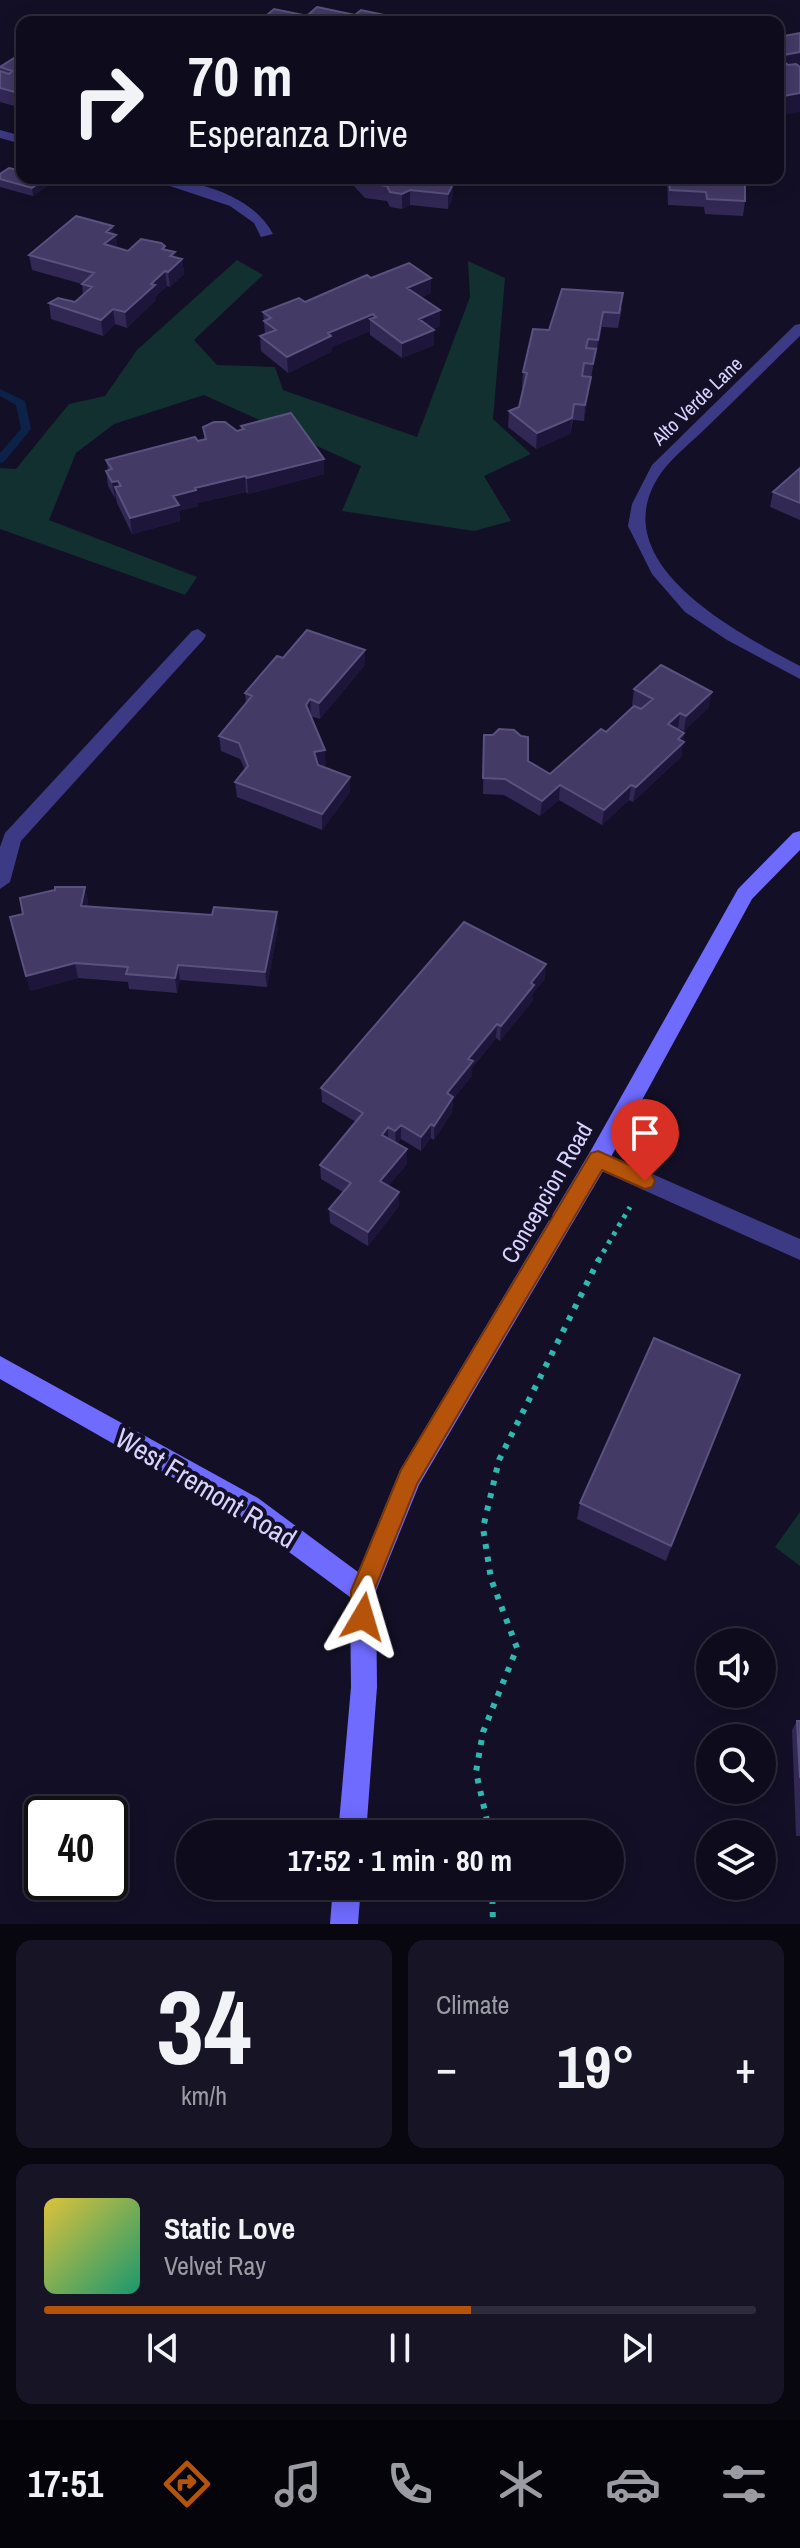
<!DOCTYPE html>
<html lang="en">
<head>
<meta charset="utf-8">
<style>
  body { margin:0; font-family:"Archivo Narrow",sans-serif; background:#171425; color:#f1f3f6; height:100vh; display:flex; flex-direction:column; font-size:30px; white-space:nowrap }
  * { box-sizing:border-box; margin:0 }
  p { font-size:26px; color:#9b9ba3 }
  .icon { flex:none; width:44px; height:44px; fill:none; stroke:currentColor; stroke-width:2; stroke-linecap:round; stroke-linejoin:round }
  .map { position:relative; height:1924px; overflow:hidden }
  .sheet { display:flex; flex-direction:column; gap:16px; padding:16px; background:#08060f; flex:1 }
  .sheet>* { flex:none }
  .top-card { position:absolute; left:16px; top:16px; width:768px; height:168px; border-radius:16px; box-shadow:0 4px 20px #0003,0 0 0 2px #2e2b3b; background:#0e0b1c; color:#f1f3f6; overflow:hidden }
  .fabs { position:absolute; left:696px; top:1628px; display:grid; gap:16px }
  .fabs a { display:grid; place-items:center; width:80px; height:80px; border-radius:50%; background:#0e0b1c; box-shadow:0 4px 20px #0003,0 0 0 2px #2e2b3b; font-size:40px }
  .speed { position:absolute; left:24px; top:1796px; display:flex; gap:16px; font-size:40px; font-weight:700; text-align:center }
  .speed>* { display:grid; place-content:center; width:104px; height:104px; border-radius:50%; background:#0e0b1c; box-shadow:0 4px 20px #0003,0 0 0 2px #2e2b3b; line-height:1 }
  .speed .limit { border:4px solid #111; border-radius:12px; background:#fff; color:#111 }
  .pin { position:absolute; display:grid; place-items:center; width:68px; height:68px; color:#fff; margin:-82px -34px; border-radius:50% 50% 50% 0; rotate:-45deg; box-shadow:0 0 8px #0007 }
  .pin .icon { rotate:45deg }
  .me { position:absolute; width:88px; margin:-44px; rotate:7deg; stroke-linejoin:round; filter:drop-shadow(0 0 6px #0008) }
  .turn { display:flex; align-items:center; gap:28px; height:168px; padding:0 40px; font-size:36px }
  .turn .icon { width:104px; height:104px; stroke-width:2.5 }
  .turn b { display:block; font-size:56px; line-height:68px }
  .big { font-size:60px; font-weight:800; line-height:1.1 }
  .sheet .card { flex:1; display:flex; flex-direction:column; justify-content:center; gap:12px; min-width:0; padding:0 28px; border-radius:16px; background:#171425 }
  .sheet .dial { align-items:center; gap:0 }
  .dial b { font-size:104px; line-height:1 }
  .song { display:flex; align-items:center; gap:24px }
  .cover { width:96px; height:96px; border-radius:12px; background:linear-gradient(135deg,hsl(50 70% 55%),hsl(160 70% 35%)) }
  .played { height:8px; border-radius:4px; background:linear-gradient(90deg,#b45309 60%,#2e2b3b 60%) }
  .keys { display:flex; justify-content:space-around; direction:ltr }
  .heat { display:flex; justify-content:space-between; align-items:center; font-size:44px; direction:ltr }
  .sheet .tiles { flex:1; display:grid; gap:16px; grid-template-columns:1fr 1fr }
  .card:last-child { grid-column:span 2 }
  .trip { position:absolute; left:176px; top:1820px; width:448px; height:80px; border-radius:40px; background:#0e0b1c; box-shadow:0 4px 20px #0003,0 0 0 2px #2e2b3b; font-weight:800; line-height:80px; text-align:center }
  .dock { display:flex; height:128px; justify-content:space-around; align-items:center; background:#06040b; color:#9b9ba3 }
  .dock .icon { width:56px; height:56px }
  .dock .active { color:#b45309 }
  .dock b { font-size:36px; color:#f1f3f6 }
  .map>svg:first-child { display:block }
  .green { fill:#12302f }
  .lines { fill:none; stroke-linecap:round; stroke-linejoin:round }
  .stream { fill:#0c2248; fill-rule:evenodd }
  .path-far1 { stroke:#2fb8b0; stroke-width:5; stroke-dasharray:4 6; stroke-linecap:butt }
  .path { stroke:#2fb8b0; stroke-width:6; stroke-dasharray:5 8; stroke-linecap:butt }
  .street { fill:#3d3a85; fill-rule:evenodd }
  .secondary { fill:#6f6bff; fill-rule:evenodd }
  .wall { fill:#312854 }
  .shaded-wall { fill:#1d163a }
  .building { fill:#433a66; stroke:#5a527e; stroke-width:2 }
  .route { fill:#b45309; stroke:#753606; stroke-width:2 }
  .labels { text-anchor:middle; stroke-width:8; stroke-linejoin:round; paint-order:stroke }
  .far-street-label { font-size:20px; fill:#d9d4ff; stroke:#130f26 }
  .street-label { font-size:24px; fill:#d9d4ff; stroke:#130f26 }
  .near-street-label { font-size:28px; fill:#d9d4ff; stroke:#130f26 }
</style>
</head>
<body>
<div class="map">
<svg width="800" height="1924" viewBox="0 0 800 1924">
  <rect width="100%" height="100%" fill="#130f26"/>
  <path class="green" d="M237,260L263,275L194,340L217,365L275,367L283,390L417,437L470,297L468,261L505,278L493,419L531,454L484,476L511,521L474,531L342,511L361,466L204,395L114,424L76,453L49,520L197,577L185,595L0,529V468L16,469L69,404L105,396L137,350Z
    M800,1512V1566L775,1547Z"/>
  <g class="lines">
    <path class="stream" d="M0,389L25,401L31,429L4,462L0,463V453L21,429L16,405L0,396Z"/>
    <path class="path-far1" d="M598,1261L630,1207"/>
    <path class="path" d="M490,1834L476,1772L483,1732L517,1648L491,1579L483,1528L499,1460L599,1259
      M492,1886L493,1924"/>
    <path class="street" d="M0,130L22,136V144L0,138Z
      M146,178C189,178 251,192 273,234L261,237L254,223L230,206Z
      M800,324V336C769,366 739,396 708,426C694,440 676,454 664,469C595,560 736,632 800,666V679L727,640L685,612L652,574L628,526L632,504L652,465L795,325Z
      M198,629L206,635L204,639L21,841L10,882L0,889V847L5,833L192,631Z
      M598,1150L800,1239V1260L590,1166L587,1159L590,1152Z"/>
    <path class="secondary" d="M800,831V850L752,899L606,1166L419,1485L376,1591L377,1687L366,1834H338L351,1687L350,1597L240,1516L0,1379V1356L258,1498L358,1572L400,1470L590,1152L738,889L793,833Z
      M333,1886H361L358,1924H330Z"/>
  </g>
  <path class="wall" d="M309,14L394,17V22H260L309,17Z
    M22,53V108L0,102V67Z
    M0,174L46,178L47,186L33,196L0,187Z
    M336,178H447L445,182L453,184L452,199L448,209L410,205L402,209L390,207L387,201L365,198L353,185L336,183Z
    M667,178H745V201L743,216L705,214L704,207L668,205Z
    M114,234L117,248L128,251L165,246V250L175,252V257L182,259L184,274L170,287L167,286L156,296V300L127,328L115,324L103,336L51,319L49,303L75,302L83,295L82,284L32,270L29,255Z
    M562,289L622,308L618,328L602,327L596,355H595L584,421L573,420L570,434L536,449L508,427L509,411L519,407L523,388H522L523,372L549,330Z
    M431,293L421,297L440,326L433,329L434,330V345L402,358L370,335V331L332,347V351L288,373L261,351L260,336L265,334L263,312L305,302Z
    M241,426L324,474L248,494L246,492L198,503V506L179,511L180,521L132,534L117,503L116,498H115L108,486L106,471L108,470L106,460L205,439L203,427L237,431L241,430Z
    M800,468V520L770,507L773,492Z
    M365,650V665L320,719L310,716L326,765L322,766L350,777V792L322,830L237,797L235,782L245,770L240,759L221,751L219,736L246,703L245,693L283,658Z
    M634,689L709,707L684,731L678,728L684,733L681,757L633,802L629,800L602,825L559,800L540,816L504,795L483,794L484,735L550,774L637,707L632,705Z
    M85,887L88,902L87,907L278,927L267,987L180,980L177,993L129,989L128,982L78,978L30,991Z
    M545,979L533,993V1000L500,1041L496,1038L472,1068V1076L453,1099L452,1112L434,1140L431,1138L421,1151L401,1139L397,1144L407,1149V1164L388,1186L399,1206L368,1246L330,1223L329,1209L343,1192L321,1179L320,1165L356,1122L322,1102L321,1088Z
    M734,1392L666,1561L577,1519L580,1503Z
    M797,1721H800V1836H796L792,1730Z"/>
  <path class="shaded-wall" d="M800,52V71L778,75V56Z
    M800,93V112L778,116V97Z
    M46,178L47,186L33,196L32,188Z
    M453,184L452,199L448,209V194Z
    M410,190V205L402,209V194Z
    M113,226L114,236L116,235L118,250L104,244L106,232Z
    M175,252L176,265L182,259L184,274L170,287L168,272L170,256Z
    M165,271L167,286L156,296V300L127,328L125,312L151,284Z
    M431,278V293L407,303V288Z
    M113,309L115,324L103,336L101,320Z
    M440,310V326L419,334V319Z
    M603,312L602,327L596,355L598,340Z
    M373,314V322L370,319V331L332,347V351L288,373L287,357L328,333Z
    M434,330V345L402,358V343Z
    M591,377L589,392L584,421L585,405Z
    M574,404L570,434L536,449L537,433Z
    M324,459V474L248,494L247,478Z
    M245,476L246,492L198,503V506L179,511L180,521L132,534L130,518L173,496L195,488Z
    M118,481L120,496L115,487L116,498H115L112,482Z
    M365,650V665L320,719L319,703Z
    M712,692L709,707L684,731L686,716Z
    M310,699L311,715L307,721L306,705Z
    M680,713L678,728L668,724Z
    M684,733L681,757L633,802L636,787Z
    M325,750L326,765L315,768L314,752Z
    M350,777V792L322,830V814Z
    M560,785L559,800L540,816L542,801Z
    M631,785L629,800L602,825L604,810Z
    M85,887L88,902L84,922L81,906Z
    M277,912L278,927L267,987L265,972Z
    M75,963L78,978L30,991L26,976Z
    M546,964L545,979L533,993V1000L500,1041L501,1026L531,983Z
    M178,965L180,980L177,993L175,978Z
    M497,1024L496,1038L472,1068V1076L453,1099L452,1112L434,1140V1126L447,1093L468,1059Z
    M431,1124V1138L421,1151V1137Z
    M401,1125V1139L396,1145L395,1131Z
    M388,1127V1141L382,1135Z
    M407,1149V1164L380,1195V1181Z
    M399,1192V1206L368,1246V1232Z
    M740,1375L734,1392L666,1561L671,1546Z"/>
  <path class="building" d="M317,7L355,15L361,10L394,17L388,22H378L360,18L355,22L260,21L274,9L318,18L320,16L309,14Z
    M800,33V52L778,56V37Z
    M22,53V94L0,88V71L9,74L12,71L0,67Z
    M778,57L788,65L796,64L800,67V93L778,97Z
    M9,168L22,171V178H46L32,188L0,179V174Z
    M360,178H441L440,181L453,184L448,194L410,190L402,194L390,192L387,186L365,183Z
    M669,178H745V201L707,199L706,192L670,190Z
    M76,216L113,226L106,232L116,235L104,244L128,251L141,239L161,243L165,246L162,249L175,252L170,256L182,259L168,272L165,271L151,284L155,285L125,312L113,309L101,320L49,303L58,298L75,302L92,287L82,284L94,273L29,255Z
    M409,263L431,278L407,288L440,310L419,319L434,330L402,343L370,319L376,317L373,314L328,333L331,336L287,357L260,336L276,330L264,321L271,318L263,312L299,298L305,302L367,275L371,278Z
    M562,289L623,293L619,313L603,312L598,340L588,339L586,348L596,349L593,364L584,363L582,376L591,377L585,405L574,404L572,418L537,433L509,411L519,407L527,373L523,372L533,329L549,330Z
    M291,413L324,459L247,478L245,476L195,488L196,490L173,496L179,505L130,518L115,487L121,486L118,481L112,482L106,471L112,469L106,460L195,437L198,441L206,439L203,427L214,422H225L237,431L244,429L241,426Z
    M800,468V503L773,492Z
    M307,630L365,650L319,703L310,699L306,705L325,750L314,752L318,765L350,777L322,814L235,782L248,766L239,743L219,736L252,696L245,693L277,656L283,658Z
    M661,665L712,692L686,716L680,713L668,724L684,733L678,739L684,742L636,787L631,785L604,810L560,785L542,801L505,779L483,778L484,735H493L499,729L514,730L521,736L528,737V761L550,774L601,729L606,732L634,706L641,709L653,699L634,689Z
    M55,887H85L81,906L212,915L214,907L277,912L265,972L178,965L175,978L126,974L128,967L75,963L26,976L10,917L23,914L20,898L55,890Z
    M464,922L546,964L531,983L534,985L501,1026L497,1024L468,1059L473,1061L447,1093L453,1097L434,1126L431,1124L421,1137L401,1125L395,1131L388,1127L382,1135L407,1149L380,1181L399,1192L368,1232L329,1209L351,1183L320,1165L363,1113L321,1088Z
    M654,1338L740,1375L671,1546L580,1503Z
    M797,1721H800V1778Z"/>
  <path class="route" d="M598,1151L652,1175L655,1181L652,1187L645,1189L602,1170L417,1484L374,1591L375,1617L371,1625L363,1629L355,1625L351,1617V1591L401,1470L591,1153Z"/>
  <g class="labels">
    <g class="far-street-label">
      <text transform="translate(697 401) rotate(-44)" y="7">Alto Verde Lane</text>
    </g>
    <g class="street-label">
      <text transform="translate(547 1193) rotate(-60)" y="8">Concepcion Road</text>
    </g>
    <g class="near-street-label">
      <text transform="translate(206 1488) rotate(31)" y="10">West Fremont Road</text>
    </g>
  </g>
</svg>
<div class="fabs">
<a><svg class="icon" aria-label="sound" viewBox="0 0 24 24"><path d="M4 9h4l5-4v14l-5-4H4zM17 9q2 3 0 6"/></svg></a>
<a><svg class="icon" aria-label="search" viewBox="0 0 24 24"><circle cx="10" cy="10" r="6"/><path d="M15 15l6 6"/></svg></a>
<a><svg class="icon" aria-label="layers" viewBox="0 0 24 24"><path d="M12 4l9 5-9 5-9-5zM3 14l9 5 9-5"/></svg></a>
</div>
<div class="speed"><div class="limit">40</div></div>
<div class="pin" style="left:645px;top:1181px;background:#d93025"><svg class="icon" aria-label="arrive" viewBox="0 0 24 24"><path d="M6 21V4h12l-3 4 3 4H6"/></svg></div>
<svg class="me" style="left:363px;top:1617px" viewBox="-20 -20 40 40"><path d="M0-17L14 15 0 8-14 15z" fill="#b45309" stroke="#fff" stroke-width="4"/></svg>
<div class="trip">17:52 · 1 min · 80 m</div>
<div class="top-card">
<div class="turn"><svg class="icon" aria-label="right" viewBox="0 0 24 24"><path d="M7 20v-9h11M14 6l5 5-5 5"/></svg><div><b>70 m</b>Esperanza Drive</div></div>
</div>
</div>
<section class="sheet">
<div class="tiles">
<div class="card dial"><b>34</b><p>km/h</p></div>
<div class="card"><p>Climate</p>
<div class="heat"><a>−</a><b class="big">19°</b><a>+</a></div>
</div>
<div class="card">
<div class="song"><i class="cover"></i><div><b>Static Love</b><p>Velvet Ray</p></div></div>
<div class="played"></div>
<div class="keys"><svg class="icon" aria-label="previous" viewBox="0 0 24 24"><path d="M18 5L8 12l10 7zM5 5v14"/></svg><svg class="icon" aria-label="pause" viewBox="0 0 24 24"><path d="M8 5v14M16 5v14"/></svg><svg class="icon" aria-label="next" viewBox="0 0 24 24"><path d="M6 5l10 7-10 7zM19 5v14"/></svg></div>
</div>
</div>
</section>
<nav class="dock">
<b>17:51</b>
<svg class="icon active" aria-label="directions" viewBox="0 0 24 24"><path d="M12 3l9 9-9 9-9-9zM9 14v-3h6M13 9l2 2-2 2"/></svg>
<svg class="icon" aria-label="music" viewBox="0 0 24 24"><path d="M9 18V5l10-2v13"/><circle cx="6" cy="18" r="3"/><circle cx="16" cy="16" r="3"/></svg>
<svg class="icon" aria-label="phone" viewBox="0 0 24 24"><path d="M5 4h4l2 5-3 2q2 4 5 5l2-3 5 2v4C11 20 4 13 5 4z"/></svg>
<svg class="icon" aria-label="climate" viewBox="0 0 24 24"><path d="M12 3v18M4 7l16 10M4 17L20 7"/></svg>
<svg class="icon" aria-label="car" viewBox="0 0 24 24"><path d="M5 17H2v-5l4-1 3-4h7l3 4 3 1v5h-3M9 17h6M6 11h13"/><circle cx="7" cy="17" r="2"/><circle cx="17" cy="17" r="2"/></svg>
<svg class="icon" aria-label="filters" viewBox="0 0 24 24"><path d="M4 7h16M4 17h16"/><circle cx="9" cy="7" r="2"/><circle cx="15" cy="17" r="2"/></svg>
</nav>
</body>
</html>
